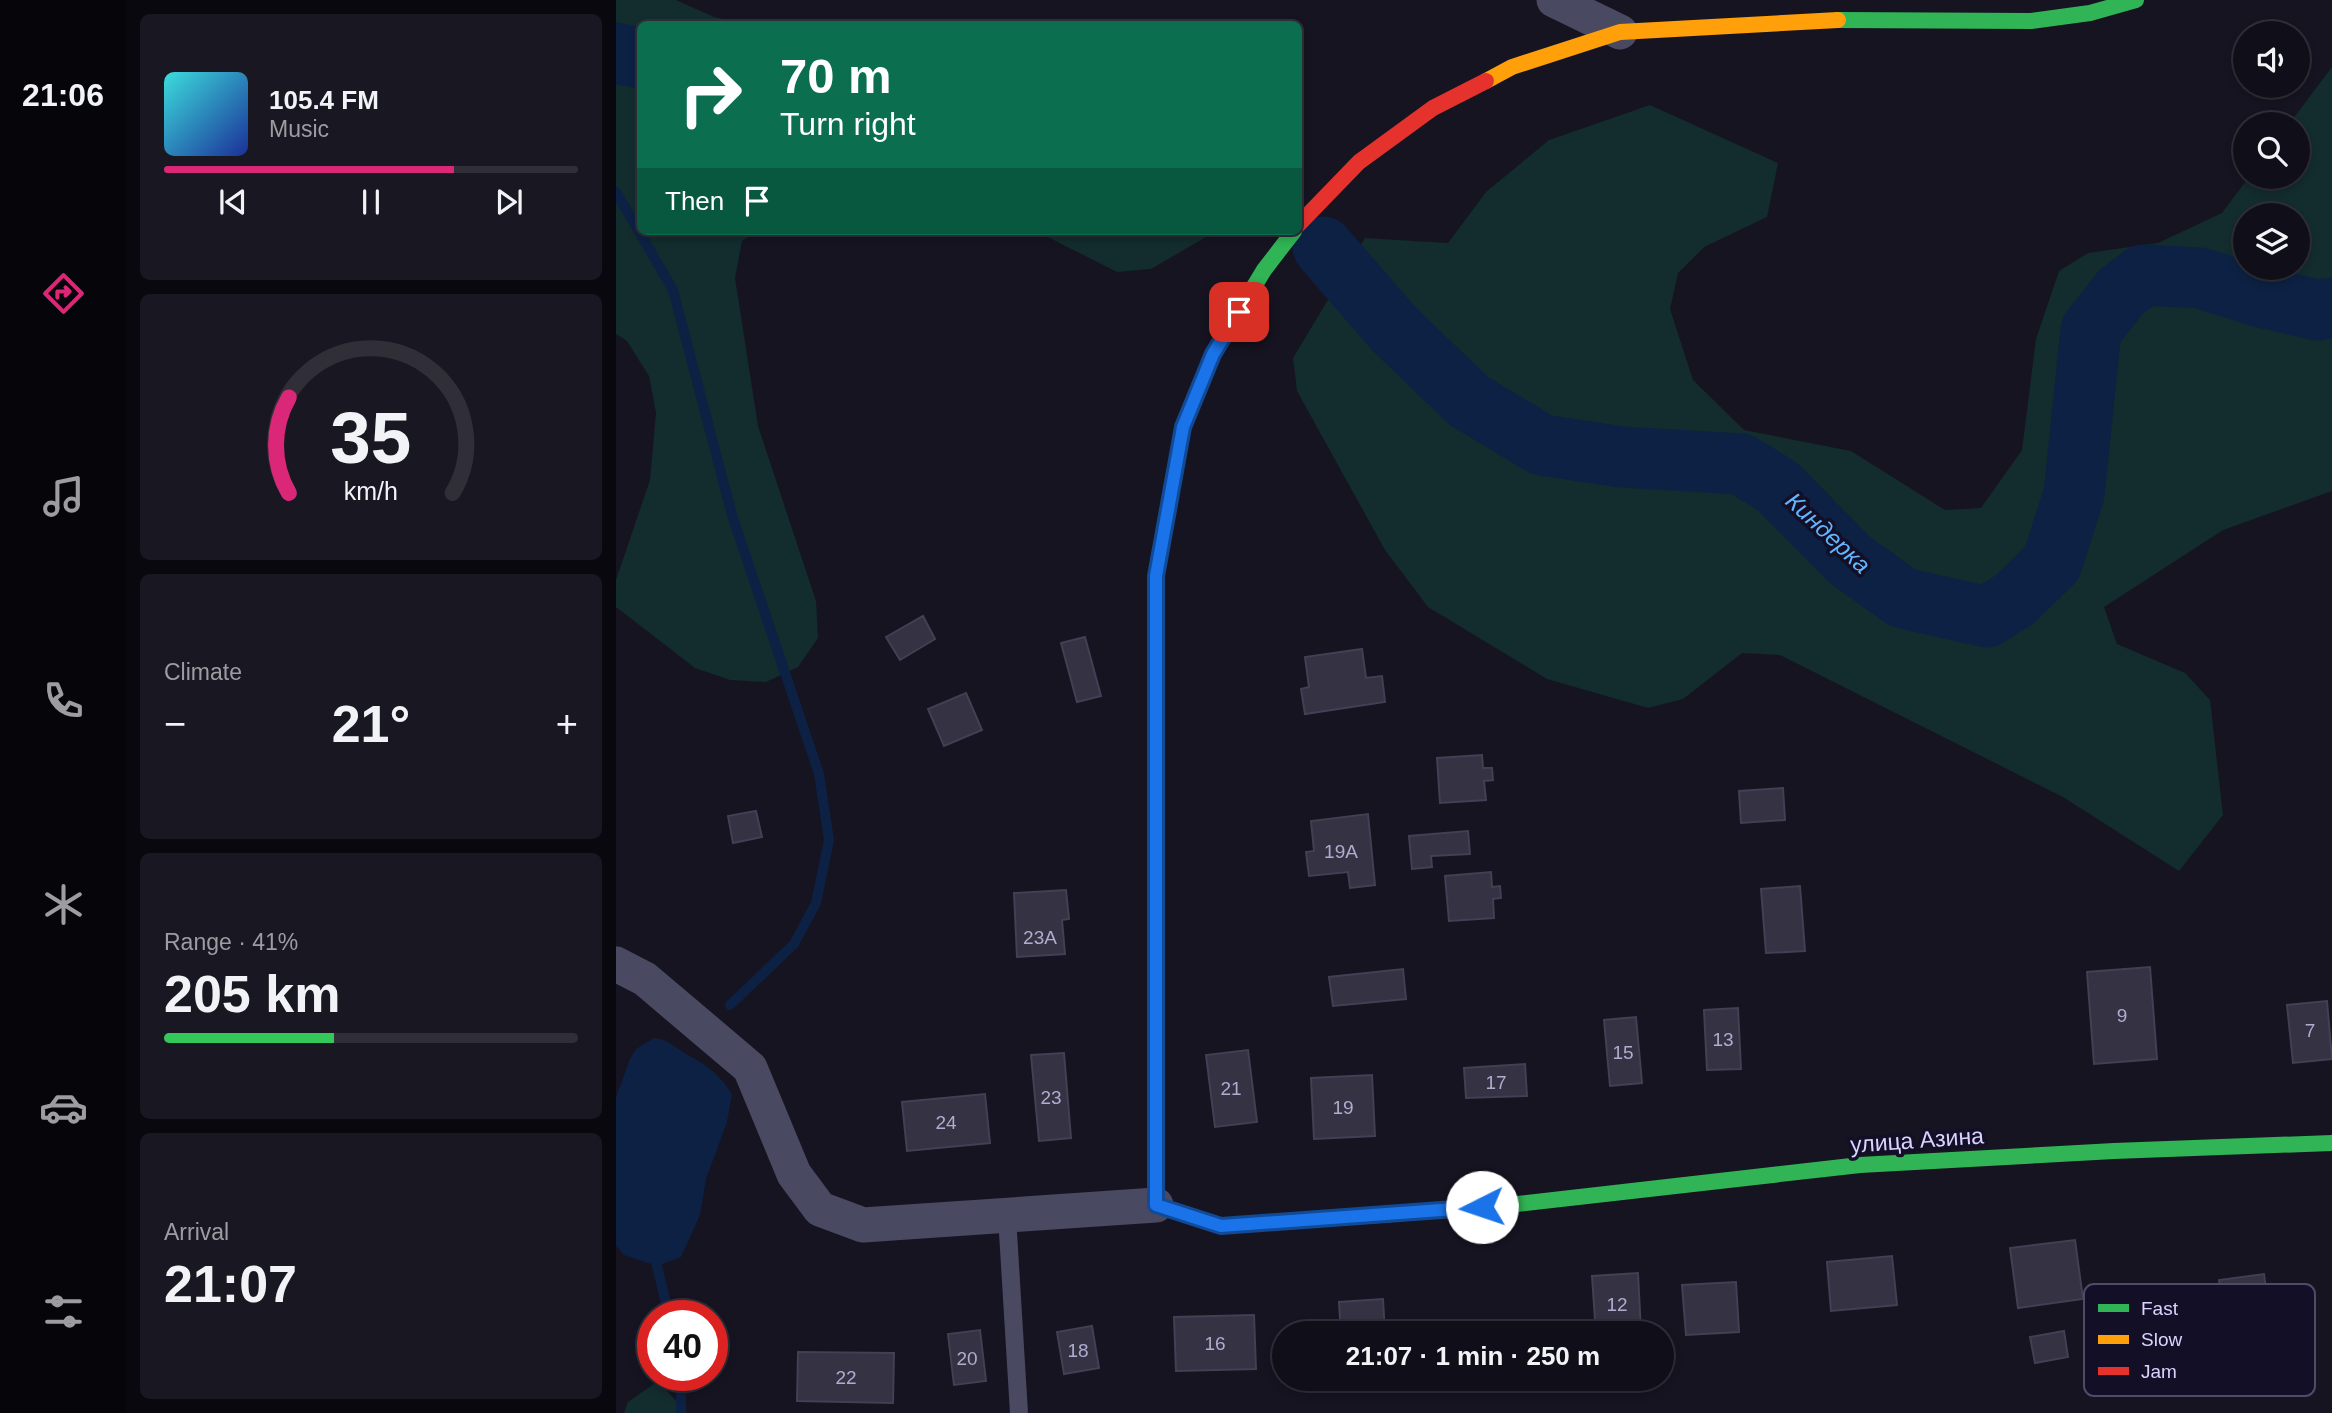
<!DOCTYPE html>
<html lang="en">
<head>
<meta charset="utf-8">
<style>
  body { margin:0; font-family:Arial,sans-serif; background:#191822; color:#f1f3f6; height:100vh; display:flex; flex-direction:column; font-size:26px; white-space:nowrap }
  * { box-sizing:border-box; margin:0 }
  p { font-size:23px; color:#9c9ca2 }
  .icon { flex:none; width:38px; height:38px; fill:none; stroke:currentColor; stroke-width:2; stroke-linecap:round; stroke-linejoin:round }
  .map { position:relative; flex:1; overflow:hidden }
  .panel { display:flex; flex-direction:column; gap:14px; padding:14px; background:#09080e; width:490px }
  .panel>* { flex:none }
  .hud { position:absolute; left:21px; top:21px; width:665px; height:214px; border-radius:10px; box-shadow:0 4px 10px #0003,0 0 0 2px #302f38; background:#0b6e4f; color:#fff; overflow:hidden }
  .fabs { position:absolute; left:1617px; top:21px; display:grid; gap:14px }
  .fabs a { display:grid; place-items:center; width:77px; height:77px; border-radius:50%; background:#100f19; box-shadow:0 4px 10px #0003,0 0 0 2px #302f38; font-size:35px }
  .speed { position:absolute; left:21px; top:1300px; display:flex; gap:14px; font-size:35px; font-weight:700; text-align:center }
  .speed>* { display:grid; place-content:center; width:91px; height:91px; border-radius:50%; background:#100f19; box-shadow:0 4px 10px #0003,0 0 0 2px #302f38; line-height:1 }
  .speed .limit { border:10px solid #d22; background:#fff; color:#111 }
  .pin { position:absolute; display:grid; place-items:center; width:60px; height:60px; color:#fff; margin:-30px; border-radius:14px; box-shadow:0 4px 10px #0006 }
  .me { position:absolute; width:77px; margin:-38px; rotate:266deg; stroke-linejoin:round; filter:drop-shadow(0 0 5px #0008) }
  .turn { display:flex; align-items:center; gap:24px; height:147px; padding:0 28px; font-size:32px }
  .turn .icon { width:91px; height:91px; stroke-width:2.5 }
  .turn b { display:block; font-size:49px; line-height:60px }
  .then { display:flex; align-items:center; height:66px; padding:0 28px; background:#0003; gap:14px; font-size:26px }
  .big { font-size:52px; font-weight:600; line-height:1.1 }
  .panel .widget { flex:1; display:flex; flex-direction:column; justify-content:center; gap:10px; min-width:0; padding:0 24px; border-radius:10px; background:#191822 }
  .panel .dial { align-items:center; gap:0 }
  .dial svg { height:182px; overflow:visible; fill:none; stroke:#302f38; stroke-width:7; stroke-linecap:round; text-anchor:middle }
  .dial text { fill:#f1f3f6; stroke:none }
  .song { display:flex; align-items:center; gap:21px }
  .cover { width:84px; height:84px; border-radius:10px; background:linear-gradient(135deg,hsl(180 70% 55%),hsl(230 70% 35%)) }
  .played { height:7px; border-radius:4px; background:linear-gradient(90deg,#db2777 70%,#302f38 70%) }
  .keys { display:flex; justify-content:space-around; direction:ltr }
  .heat { display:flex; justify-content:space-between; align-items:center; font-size:38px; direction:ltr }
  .charge { height:10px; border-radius:5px; background:linear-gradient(90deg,#34c759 41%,#302f38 0) }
  .trip { position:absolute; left:656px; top:1321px; width:402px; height:70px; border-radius:35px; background:#100f19; box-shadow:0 4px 10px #0003,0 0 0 2px #302f38; font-weight:600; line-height:70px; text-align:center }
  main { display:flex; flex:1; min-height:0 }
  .tab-bar { display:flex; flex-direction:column; width:126px; justify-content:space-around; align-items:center; background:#06060a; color:#9c9ca2 }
  .tab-bar .icon { width:49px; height:49px }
  .tab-bar .active { color:#db2777 }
  .tab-bar b { font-size:32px; color:#f1f3f6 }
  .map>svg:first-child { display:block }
  .green { fill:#132c2d; fill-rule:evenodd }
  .water { fill:#0d2144 }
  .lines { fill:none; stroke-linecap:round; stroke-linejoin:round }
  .stream { stroke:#0d2144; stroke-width:10 }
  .river { stroke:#0d2144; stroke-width:61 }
  .building { fill:#343243; stroke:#433f54; stroke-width:2 }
  .lane { stroke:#4a4962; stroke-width:18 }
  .street { stroke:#4a4962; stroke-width:35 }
  .fast { stroke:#30b455; stroke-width:16 }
  .slow { stroke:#ff9f0a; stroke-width:16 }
  .jam { stroke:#e5322d; stroke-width:16 }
  .route-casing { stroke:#114b97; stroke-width:18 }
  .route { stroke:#1a73e8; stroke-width:12 }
  .labels { text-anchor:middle; stroke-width:7; stroke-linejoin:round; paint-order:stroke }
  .number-label { font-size:19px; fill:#b0acd0 }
  .street-label { font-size:23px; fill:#d9d4ff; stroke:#130f26 }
  .water-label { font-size:24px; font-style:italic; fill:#62b6ff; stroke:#130f26 }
  .key { fill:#130f26; stroke:#4e4a67; stroke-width:2 }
  .key-label { font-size:19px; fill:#d9d4ff }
</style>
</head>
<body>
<main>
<nav class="tab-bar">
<b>21:06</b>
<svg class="icon active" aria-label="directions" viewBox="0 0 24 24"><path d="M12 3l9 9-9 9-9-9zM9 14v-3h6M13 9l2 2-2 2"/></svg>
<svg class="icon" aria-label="music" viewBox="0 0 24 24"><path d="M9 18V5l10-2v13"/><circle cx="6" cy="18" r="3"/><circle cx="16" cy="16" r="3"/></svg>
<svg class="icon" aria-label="phone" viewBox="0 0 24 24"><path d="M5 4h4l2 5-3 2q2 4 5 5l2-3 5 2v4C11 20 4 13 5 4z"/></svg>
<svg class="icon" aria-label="climate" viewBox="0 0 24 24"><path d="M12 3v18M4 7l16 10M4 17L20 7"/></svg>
<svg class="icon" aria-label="car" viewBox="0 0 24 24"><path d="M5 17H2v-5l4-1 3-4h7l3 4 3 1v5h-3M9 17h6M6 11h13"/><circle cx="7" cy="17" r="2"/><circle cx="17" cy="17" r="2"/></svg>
<svg class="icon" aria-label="filters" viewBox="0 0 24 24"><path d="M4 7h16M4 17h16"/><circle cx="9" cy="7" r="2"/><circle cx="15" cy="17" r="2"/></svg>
</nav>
<section class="panel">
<div class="widget">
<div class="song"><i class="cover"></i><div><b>105.4 FM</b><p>Music</p></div></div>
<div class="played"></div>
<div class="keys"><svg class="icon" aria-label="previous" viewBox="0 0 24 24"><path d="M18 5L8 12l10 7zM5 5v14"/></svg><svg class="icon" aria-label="pause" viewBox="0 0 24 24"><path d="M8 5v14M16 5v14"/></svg><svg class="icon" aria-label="next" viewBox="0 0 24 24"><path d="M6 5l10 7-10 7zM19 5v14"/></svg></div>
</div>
<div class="widget dial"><svg viewBox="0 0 100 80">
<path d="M14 69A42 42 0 1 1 86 69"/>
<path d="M14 69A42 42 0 0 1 14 27" stroke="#db2777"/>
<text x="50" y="56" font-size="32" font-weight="700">35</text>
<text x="50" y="72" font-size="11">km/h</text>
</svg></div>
<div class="widget"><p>Climate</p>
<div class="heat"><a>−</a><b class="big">21°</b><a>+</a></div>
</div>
<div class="widget"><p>Range · 41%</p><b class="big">205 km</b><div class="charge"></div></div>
<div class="widget"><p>Arrival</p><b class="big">21:07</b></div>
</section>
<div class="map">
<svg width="1716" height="1413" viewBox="0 0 1716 1413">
  <rect width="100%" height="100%" fill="#161421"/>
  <path class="green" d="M0,0H60L98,17L130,24H24V231H141L126,241L119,278L142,426L200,601L202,638L182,667L150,682L114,680L79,668L0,607V580L34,480L40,413L33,376L11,341L0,334Z
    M1716,67V491L1607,530L1488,607L1501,644L1569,673L1594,700L1607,815L1563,871L1447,797L1164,655L1126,653L1067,699L1032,708L931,679L812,607L769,550L681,391L677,358L749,238L832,243L870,192L933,140L1034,105L1162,163L1151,217L1088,247L1062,273L1054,309L1077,380L1128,430L1235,451L1329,510L1365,508L1406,450L1420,339L1443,271L1472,253L1542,243L1606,213L1633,177H1682V124H1673ZM1629,215H1682V268H1629Z
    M420,231H596L595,234L535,269L501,272Z
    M42,1381L71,1413H8L12,1402Z"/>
  <path class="water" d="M38,1038C49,1039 54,1043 64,1050C88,1065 99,1068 116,1094L111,1122L90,1179L84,1215L65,1257L41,1266L8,1255L0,1245V1097L14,1059L20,1049Z"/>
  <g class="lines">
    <path class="stream" d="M0,192L57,290L116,515L203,774L213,840L200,903L178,944L114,1005
      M40,1254L41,1266L53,1316
      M65,1413V1376"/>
    <path class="river" d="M0,53L24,58
      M707,247L778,329L853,401L926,445L1006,457L1125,464L1162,487L1234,560L1287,598L1371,617L1398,600L1436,563L1458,494L1475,330L1505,292L1527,275L1584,278L1645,297L1702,310L1716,308"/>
  </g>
  <path class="building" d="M307,616L319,639L284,660L270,637Z
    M469,637L485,696L461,702L445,643Z
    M746,649L750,678L766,676L769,702L689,714L685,689L693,687L689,657Z
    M350,693L366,730L328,746L312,709Z
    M866,755L867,768H876L877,780L868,781L870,800L824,803L821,758Z
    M1167,788L1169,820L1125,823L1123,791Z
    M140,811L146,837L117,843L112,816Z
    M752,814L759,885L734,888L732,872L693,876L690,852L698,851L695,821Z
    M852,831L854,854L815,856L816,867L796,869L793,836Z
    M875,872L876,887L884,886L885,898L877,899L878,918L833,921L829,876Z
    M1184,886L1189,951L1150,953L1145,889Z
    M450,890L453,919L446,920L449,954L401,957L398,893Z
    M1534,967L1541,1059L1478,1064L1471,972Z
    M787,969L790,999L717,1006L713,977Z
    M1711,1001L1716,1059L1677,1063L1671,1005Z
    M1122,1008L1125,1069L1091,1070L1088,1010Z
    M1020,1017L1026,1083L994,1086L988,1020Z
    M632,1050L641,1122L599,1127L590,1055Z
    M448,1053L455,1138L423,1141L415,1055Z
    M909,1064L911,1096L850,1098L848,1068Z
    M756,1075L759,1136L698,1139L695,1078Z
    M369,1094L374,1143L291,1151L286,1102Z
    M1459,1240L1467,1299L1402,1308L1394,1248Z
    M1276,1256L1281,1305L1215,1311L1211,1262Z
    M1022,1273L1025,1332L980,1334L976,1276Z
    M1648,1274L1657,1345L1612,1350L1603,1280Z
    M1120,1282L1123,1332L1070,1335L1066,1285Z
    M767,1299L769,1334H725L723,1302Z
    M638,1315L640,1369L560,1371L558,1317Z
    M476,1326L483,1368L448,1374L441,1332Z
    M364,1330L370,1381L338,1385L332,1334Z
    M1448,1331L1452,1357L1419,1363L1414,1337Z
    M182,1352L278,1353L277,1403L181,1401Z"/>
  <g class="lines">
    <path class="lane" d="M391,1216L403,1413"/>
    <path class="street" d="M938,0L1004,32
      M0,964L29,979L134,1068L178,1174L204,1209L247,1225L540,1205"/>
    <path class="fast" d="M1222,20L1415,21L1474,13L1520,0
      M540,1099V577L567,427L597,354L648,270L678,231
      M776,1214L892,1205L1244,1165L1498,1151L1716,1143"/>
    <path class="slow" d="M870,81L896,67L1004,32L1222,20
      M540,1099V1205L605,1226L776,1214"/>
    <path class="jam" d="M682,225L743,162L817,108L870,81"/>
  </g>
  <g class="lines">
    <defs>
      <path id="route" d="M623,312L597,354L567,427L540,576V1205L605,1226L866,1207"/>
    </defs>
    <use href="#route" class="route-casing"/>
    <use href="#route" class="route"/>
  </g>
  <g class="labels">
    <g class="number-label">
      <text x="725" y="858">19А</text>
      <text x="424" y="944">23А</text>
      <text x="1506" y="1022">9</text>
      <text x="1694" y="1037">7</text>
      <text x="1107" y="1046">13</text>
      <text x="1007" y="1059">15</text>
      <text x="880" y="1089">17</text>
      <text x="615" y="1095">21</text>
      <text x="435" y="1104">23</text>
      <text x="727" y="1114">19</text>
      <text x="330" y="1129">24</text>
      <text x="1001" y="1311">12</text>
      <text x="599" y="1350">16</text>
      <text x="462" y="1357">18</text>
      <text x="351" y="1365">20</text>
      <text x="230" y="1384">22</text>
    </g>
    <g class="street-label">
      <text transform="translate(1301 1140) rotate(-4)" y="8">улица Азина</text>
    </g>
    <g class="water-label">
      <text transform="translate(1212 533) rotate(43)" y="8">Киндерка</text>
    </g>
  </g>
  <rect x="1468" y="1284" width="231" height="112" rx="10" class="key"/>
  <rect x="1482" y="1304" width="31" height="8" fill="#30b455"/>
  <rect x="1482" y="1335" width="31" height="9" fill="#ff9f0a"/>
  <rect x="1482" y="1367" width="31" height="8" fill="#e5322d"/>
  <g class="key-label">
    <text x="1525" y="1315">Fast</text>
    <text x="1525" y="1346">Slow</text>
    <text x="1525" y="1378">Jam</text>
  </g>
</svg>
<div class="fabs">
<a><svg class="icon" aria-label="sound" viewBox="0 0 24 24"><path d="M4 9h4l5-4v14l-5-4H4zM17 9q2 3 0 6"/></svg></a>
<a><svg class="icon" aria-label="search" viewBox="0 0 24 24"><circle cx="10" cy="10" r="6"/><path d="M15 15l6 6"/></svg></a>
<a><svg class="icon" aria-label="layers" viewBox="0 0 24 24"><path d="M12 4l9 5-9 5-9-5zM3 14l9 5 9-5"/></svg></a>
</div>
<div class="speed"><div class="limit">40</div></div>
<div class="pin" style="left:623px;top:312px;background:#d93025"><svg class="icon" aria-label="arrive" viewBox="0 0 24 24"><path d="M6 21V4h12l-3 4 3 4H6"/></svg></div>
<svg class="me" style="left:866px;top:1207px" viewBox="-20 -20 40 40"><circle r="19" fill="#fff"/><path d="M0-13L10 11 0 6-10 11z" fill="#1a73e8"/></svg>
<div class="trip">21:07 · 1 min · 250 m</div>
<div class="hud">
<div class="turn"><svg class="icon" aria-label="right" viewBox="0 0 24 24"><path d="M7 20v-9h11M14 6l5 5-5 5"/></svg><div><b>70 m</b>Turn right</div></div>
<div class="then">Then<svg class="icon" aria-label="arrive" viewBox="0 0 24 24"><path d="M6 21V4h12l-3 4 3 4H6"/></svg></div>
</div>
</div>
</main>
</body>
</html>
